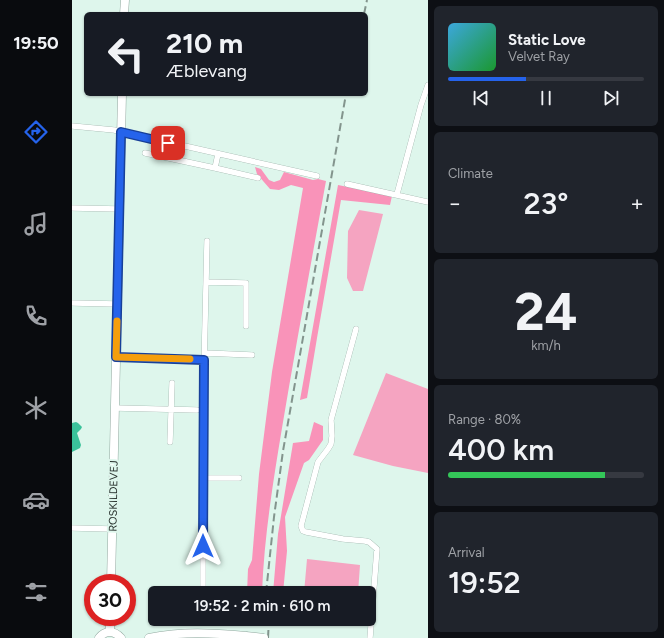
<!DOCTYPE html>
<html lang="en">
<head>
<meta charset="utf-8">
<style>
  body { margin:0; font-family:Figtree,sans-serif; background:#20242c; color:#f1f3f6; height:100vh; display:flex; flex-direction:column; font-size:15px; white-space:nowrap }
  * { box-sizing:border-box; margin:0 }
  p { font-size:13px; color:#9ea1a6 }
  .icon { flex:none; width:22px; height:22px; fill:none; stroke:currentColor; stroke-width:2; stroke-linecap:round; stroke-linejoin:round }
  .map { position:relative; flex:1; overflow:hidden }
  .drawer { display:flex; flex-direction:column; gap:6px; padding:6px; background:#0d0f14; width:236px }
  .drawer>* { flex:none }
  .top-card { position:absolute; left:12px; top:12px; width:284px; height:84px; border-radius:6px; box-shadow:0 1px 3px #0004; background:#171b24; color:#f1f3f6; overflow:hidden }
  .speed { position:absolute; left:12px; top:574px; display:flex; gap:8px; font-size:20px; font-weight:700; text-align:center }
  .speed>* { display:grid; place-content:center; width:52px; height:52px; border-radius:50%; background:#171b24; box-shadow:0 1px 3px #0004; line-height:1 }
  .speed .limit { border:6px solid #d22; background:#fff; color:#111 }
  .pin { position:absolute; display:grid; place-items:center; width:34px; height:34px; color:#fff; margin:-17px; border-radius:8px; box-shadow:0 2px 6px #0006 }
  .me { position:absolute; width:44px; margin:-22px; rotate:0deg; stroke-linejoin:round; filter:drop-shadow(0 0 3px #0008) }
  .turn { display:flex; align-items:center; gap:14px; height:84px; padding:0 16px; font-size:18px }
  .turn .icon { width:52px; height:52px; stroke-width:2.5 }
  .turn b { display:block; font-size:28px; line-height:34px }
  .big { font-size:30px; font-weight:600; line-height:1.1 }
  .drawer .widget { flex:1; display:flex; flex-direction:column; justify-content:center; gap:6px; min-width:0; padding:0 14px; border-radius:6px; background:#20242c }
  .drawer .dial { align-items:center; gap:0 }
  .dial b { font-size:52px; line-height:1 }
  .song { display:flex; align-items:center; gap:12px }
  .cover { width:48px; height:48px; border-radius:6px; background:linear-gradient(135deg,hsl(200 70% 55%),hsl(130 70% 35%)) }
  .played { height:4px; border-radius:2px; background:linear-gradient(90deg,#2563eb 40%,#363941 40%) }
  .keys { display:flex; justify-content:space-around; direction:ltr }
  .heat { display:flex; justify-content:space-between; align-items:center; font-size:22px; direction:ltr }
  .charge { height:6px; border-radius:3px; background:linear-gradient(90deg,#34c759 80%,#363941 0) }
  .trip { position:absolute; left:76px; top:586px; width:228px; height:40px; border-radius:6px; background:#171b24; box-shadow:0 1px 3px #0004; font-weight:600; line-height:40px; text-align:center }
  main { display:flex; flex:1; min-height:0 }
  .menu { display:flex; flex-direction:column; width:72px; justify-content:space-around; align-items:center; background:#090b0e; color:#9ea1a6 }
  .menu .icon { width:28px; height:28px }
  .menu .on { color:#2563eb }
  .menu b { font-size:18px; color:#f1f3f6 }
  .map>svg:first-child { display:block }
  .green { fill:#f5a4c1 }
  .forest { fill:#f993b9 }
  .water { fill:#3ac29a }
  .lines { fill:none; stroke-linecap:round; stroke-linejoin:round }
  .street-casing { stroke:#92a9a0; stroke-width:6 }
  .secondary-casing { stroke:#92a9a0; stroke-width:9 }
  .street { stroke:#fff; stroke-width:5.5 }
  .secondary { stroke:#fff; stroke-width:8 }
  .rail { stroke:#83948d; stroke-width:2; stroke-dasharray:8 4; stroke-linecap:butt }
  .secondary-bridge-casing { stroke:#92a9a0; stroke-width:9; stroke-linecap:butt }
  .secondary-bridge { stroke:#fff; stroke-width:8 }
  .route-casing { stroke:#184099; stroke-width:10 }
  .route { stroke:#2563eb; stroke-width:7 }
  .slow { stroke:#f59e0b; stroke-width:7 }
  .labels { text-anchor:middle; stroke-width:4; stroke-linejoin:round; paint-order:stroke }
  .street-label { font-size:11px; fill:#29322e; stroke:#def6ec }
</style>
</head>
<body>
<main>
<nav class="menu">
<b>19:50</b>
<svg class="icon on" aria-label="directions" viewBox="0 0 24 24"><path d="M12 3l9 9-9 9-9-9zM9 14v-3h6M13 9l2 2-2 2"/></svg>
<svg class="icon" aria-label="music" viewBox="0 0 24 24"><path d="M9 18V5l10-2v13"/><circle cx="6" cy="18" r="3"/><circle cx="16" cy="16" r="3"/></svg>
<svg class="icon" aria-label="phone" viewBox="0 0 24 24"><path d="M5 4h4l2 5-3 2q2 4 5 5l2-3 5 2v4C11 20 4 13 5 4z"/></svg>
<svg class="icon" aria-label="climate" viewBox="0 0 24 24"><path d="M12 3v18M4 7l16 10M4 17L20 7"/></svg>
<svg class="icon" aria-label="car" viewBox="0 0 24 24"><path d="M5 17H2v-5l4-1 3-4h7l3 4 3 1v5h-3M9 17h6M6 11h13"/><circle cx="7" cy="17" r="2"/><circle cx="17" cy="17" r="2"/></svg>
<svg class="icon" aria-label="filters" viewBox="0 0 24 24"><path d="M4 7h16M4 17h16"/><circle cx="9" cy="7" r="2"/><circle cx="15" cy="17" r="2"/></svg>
</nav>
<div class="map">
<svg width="356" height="638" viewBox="0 0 356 638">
  <rect width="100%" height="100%" fill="#def6ec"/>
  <path class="green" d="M287,210L311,214L291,291H281L275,278L276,231Z
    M314,373L356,389V473L321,466L281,455Z
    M235,559L288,565L286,593H232Z"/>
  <path class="forest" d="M183,167L189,169L197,180L202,182L208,180L212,172L241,180L246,179L254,181C239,263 224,345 210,428C201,482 192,538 190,593H175L176,569L180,560L187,474L200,372L231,188L219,185L207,190L198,189L185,174Z
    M266,185L320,196L318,205L269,200L245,338L235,398L228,400Z
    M242,422L251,426V440L237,460L232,463L213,517L215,551L211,593H201L206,534L221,443L237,441Z"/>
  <path class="water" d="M4,422L6,423L10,427L9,429L5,433L9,445L8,448L0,452V423Z"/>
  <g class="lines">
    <defs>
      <path id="street" d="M0,126L42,130L245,176
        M73,153L143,168L146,154
        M143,168L186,178
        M275,184L356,202
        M325,194L349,105L356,85
        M0,208L47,209
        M134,282L174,283V326
        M0,303L45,304
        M284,329L259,420L260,436L259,444L256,449L246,462L229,526L231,531L234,532L271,539L293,541L297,542L305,549L298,638
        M133,353L180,355
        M44,357L132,360
        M43,408L125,410
        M98,442L100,383
        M131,478H167
        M0,528L40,529
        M131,593V410L135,241"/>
      <path id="secondary" d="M52,14L53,0
        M39,583L50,94
        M38,632V617
        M27,638C33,630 42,630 49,638
        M77,638C109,631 142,633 174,636"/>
    </defs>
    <use href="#street" class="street-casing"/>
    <use href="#secondary" class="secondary-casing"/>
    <use href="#street" class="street"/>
    <use href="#secondary" class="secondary"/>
    <path class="rail" d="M292,14L295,0
      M194,593L202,517L211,451L274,94
      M196,638L197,619"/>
    <defs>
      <path id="secondary-bridge" d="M174,636L192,638"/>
    </defs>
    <use href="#secondary-bridge" class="secondary-bridge-casing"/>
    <use href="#secondary-bridge" class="secondary-bridge"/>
  </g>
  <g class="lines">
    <defs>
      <path id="route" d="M96,143L49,132L44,357L132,360L131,546"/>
    </defs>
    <use href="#route" class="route-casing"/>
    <use href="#route" class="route"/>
    <path class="slow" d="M45,321L44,357L118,359"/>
  </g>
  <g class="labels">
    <g class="street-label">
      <text transform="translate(41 496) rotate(-89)" y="4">ROSKILDEVEJ</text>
    </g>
  </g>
</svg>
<div class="speed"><div class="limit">30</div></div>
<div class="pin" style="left:96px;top:143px;background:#d93025"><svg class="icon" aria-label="arrive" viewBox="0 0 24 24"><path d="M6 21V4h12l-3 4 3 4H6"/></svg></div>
<svg class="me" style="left:131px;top:546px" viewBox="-20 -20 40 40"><path d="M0-17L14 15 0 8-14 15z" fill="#2563eb" stroke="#fff" stroke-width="4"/></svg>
<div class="trip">19:52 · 2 min · 610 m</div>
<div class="top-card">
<div class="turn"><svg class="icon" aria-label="left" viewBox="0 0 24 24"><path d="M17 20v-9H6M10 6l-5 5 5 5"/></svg><div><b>210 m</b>Æblevang</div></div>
</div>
</div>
<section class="drawer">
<div class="widget">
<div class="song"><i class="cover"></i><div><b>Static Love</b><p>Velvet Ray</p></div></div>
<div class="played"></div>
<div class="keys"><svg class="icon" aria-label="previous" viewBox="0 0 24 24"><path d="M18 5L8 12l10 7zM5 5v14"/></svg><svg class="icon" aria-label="pause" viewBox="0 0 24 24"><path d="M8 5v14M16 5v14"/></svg><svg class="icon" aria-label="next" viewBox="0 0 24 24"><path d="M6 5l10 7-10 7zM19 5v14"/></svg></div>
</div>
<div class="widget"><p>Climate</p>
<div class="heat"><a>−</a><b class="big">23°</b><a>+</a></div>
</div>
<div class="widget dial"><b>24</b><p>km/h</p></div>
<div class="widget"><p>Range · 80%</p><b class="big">400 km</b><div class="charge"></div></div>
<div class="widget"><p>Arrival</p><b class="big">19:52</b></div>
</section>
</main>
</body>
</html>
